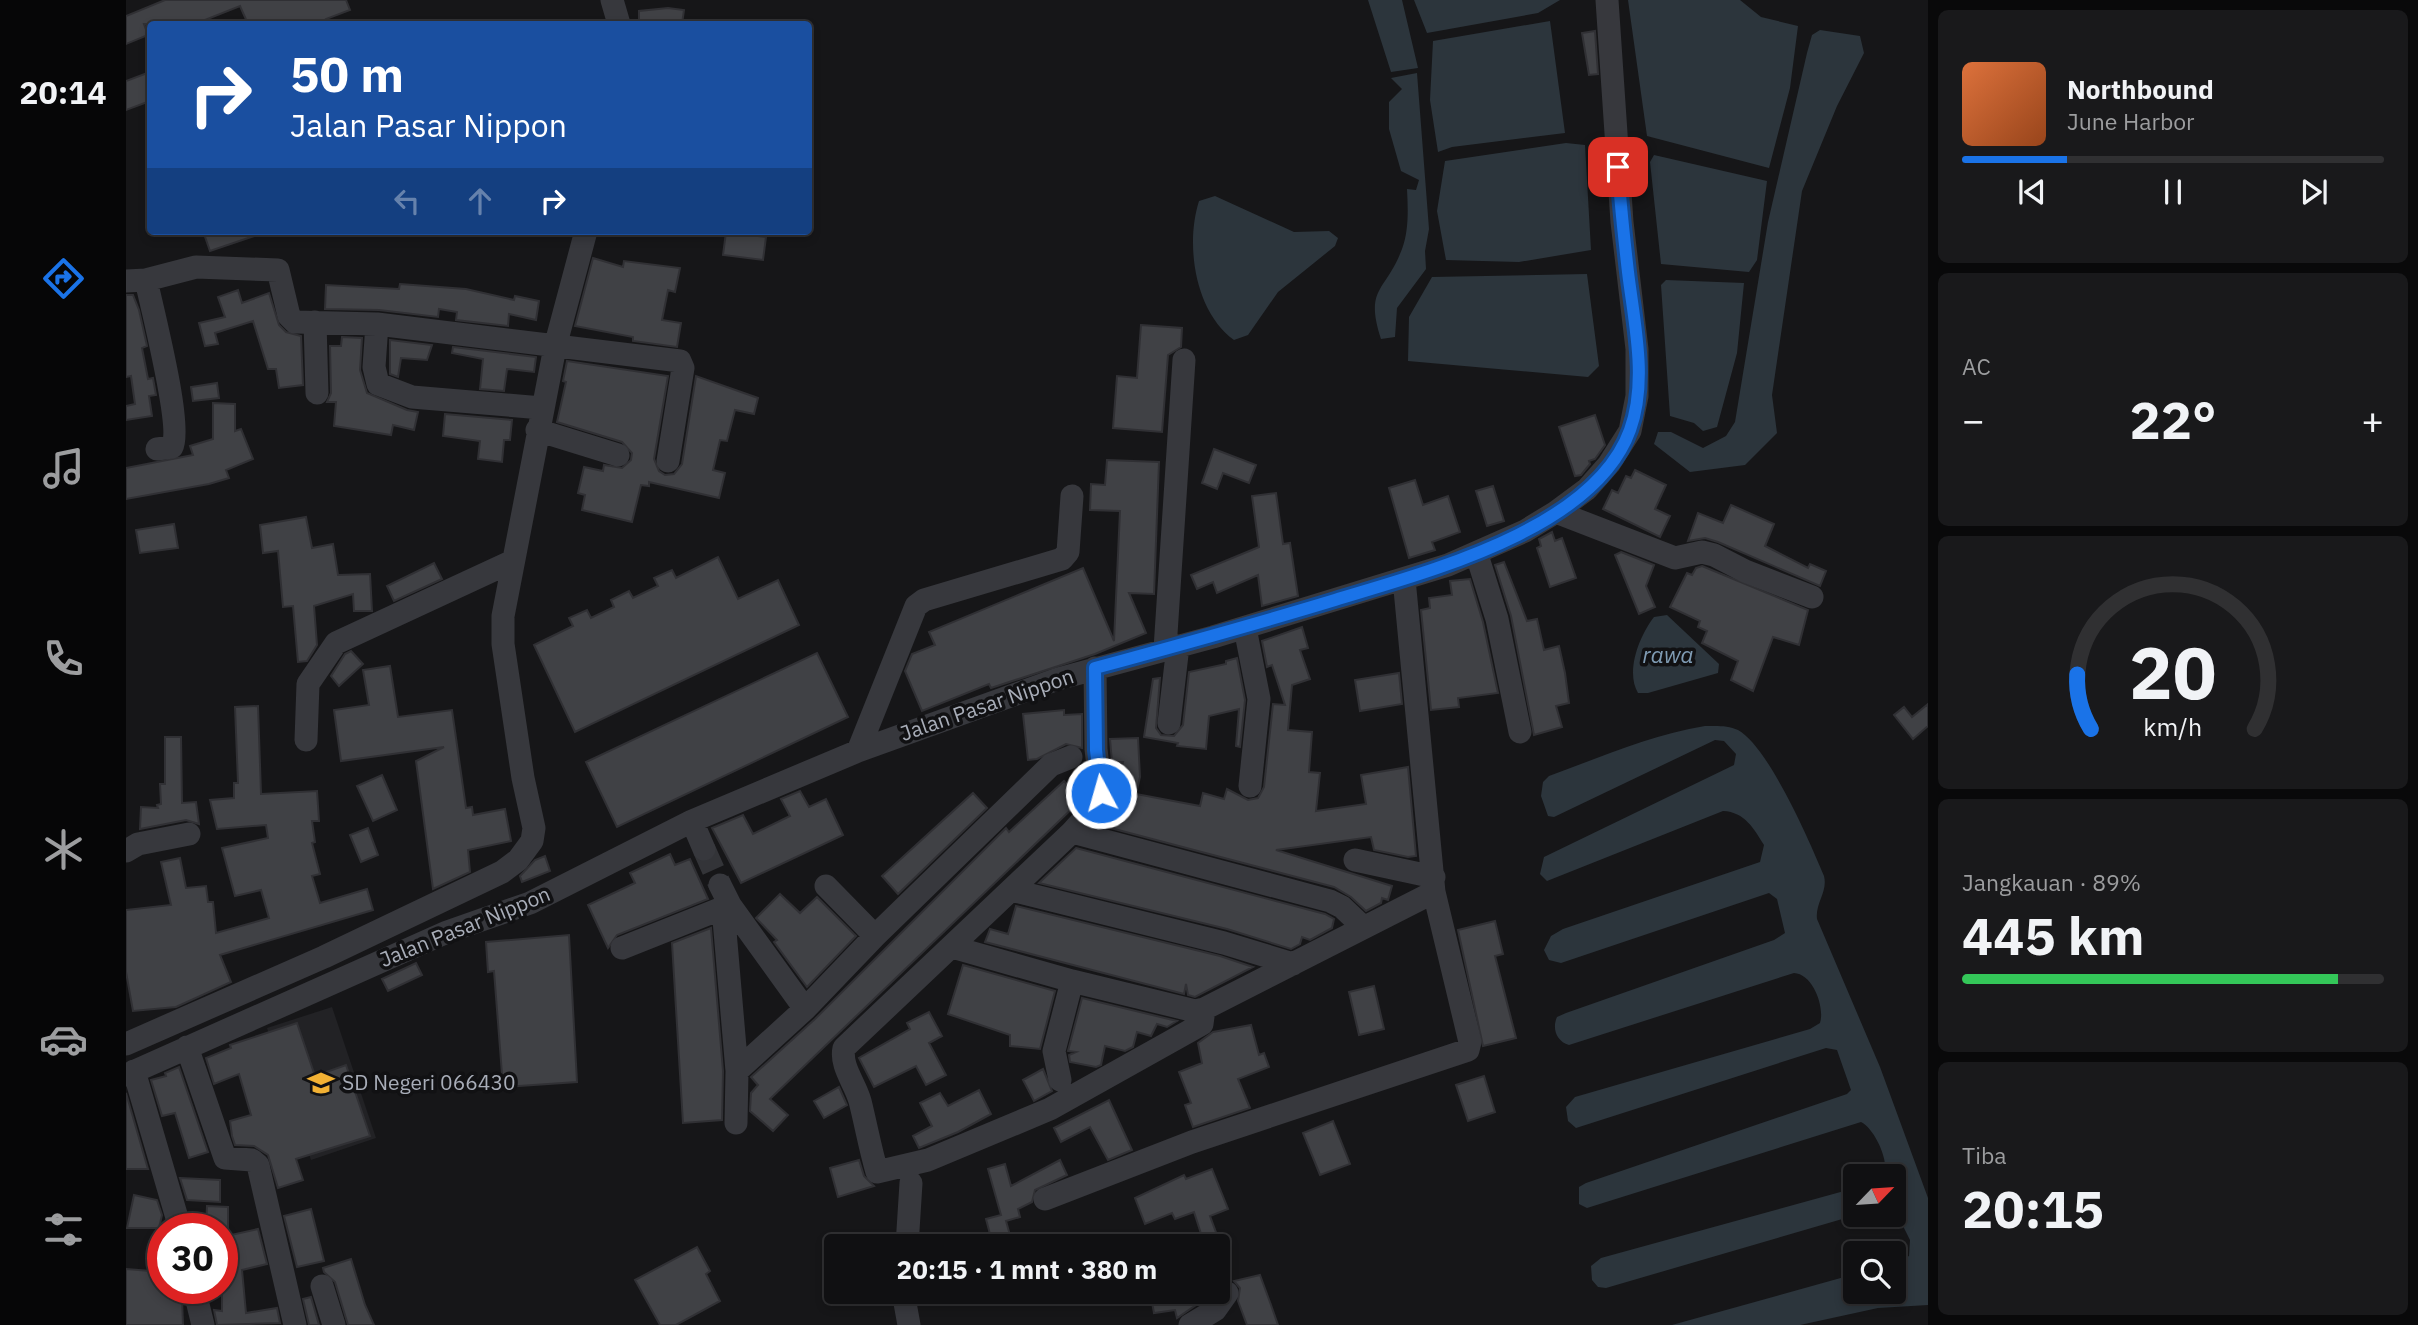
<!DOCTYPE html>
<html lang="id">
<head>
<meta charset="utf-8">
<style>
  body { margin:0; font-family:"IBM Plex Sans",sans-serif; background:#19191b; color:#f1f3f6; height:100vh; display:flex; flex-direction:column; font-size:26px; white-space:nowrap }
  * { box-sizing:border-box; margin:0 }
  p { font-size:23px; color:#9c9d9f }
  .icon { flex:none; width:38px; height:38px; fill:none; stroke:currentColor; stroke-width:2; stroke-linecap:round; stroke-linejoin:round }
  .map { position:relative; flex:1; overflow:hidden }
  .side { display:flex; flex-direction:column; gap:10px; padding:10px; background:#09090a; width:490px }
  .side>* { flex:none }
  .hud { position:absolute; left:21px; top:21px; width:665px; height:214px; border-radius:7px; box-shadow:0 4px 10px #0003,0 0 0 2px #303032; background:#1a4fa0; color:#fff; overflow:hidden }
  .needle { width:46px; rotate:65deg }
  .fabs { position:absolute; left:1717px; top:1164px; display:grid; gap:14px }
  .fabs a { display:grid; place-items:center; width:63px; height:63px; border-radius:7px; background:#101012; box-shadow:0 4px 10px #0003,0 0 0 2px #303032; font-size:35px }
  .speed { position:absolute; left:21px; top:1213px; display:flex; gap:14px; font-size:35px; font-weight:700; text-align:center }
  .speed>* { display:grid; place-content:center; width:91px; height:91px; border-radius:50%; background:#101012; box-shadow:0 4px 10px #0003,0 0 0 2px #303032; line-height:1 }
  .speed .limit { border:10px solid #d22; background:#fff; color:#111 }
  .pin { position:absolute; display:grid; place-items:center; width:60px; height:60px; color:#fff; margin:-30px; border-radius:14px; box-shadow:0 4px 10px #0006 }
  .me { position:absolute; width:77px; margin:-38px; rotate:354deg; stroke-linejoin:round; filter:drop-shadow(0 0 5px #0008) }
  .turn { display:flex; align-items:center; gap:24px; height:147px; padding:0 28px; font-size:32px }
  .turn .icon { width:91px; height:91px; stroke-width:2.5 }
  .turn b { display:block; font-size:49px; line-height:60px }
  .lanes { display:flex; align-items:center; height:66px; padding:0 28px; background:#0003; justify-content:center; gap:35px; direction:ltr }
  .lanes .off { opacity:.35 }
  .big { font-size:52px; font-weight:700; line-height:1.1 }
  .side .widget { flex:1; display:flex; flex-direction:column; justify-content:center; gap:10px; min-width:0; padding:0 24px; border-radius:10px; background:#19191b }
  .side .dial { align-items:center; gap:0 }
  .dial svg { height:182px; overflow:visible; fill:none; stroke:#303032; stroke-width:7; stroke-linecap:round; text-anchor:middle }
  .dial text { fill:#f1f3f6; stroke:none }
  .song { display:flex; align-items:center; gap:21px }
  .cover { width:84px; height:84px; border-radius:10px; background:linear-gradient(135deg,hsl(20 70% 55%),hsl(20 70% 35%)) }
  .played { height:7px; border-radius:4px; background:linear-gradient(90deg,#1a73e8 25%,#303032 25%) }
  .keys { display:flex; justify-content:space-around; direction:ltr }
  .heat { display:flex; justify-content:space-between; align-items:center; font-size:38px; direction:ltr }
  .charge { height:10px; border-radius:5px; background:linear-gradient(90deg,#34c759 89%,#303032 0) }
  .trip { position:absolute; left:698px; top:1234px; width:406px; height:70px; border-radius:7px; background:#101012; box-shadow:0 4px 10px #0003,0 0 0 2px #303032; font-weight:700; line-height:70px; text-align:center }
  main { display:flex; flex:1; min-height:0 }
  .tab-bar { display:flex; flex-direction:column; width:126px; justify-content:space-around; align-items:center; background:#060607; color:#9c9d9f }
  .tab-bar .icon { width:49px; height:49px }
  .tab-bar .current { color:#1a73e8 }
  .tab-bar b { font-size:32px; color:#f1f3f6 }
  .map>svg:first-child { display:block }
  .built { fill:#222225 }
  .water { fill:#2c353c }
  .building { fill:#404145; stroke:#303034; stroke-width:2 }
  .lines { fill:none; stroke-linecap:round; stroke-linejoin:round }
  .minor-tunnel { stroke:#333438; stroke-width:23; stroke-dasharray:23 11; stroke-linecap:butt }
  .minor { stroke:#37383d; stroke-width:23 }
  .route-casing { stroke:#114b97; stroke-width:18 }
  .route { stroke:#1a73e8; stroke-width:12 }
  .labels { text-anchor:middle; stroke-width:7; stroke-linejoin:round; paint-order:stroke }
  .street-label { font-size:21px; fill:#a8adb8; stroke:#111113 }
  .poi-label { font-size:21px; fill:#a8adb8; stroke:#111113; text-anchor:start }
  .water-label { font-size:23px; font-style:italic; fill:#7f9bb3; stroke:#111113 }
</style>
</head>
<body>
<main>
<nav class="tab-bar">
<b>20:14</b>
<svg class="icon current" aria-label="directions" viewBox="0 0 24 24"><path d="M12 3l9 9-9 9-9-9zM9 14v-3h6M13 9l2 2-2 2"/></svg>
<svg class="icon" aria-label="music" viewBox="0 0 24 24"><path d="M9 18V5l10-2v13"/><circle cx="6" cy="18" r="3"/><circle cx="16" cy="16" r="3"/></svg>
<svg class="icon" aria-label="phone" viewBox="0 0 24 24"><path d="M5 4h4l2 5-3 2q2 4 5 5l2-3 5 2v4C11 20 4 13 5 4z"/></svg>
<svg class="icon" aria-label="climate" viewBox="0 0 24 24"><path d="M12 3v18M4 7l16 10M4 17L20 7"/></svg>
<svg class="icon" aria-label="car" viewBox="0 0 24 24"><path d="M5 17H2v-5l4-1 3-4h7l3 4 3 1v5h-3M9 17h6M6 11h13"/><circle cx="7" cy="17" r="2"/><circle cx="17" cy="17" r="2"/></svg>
<svg class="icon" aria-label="filters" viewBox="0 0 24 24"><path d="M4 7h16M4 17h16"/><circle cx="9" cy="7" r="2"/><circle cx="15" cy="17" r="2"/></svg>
</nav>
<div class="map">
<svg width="1802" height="1325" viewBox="0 0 1802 1325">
  <rect width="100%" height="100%" fill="#161618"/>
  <path class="built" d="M206,1007L250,1138L185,1160L141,1028Z"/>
  <path class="water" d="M1242,0H1276L1292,68L1265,72Z
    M1288,0H1434L1412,13L1301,33Z
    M1502,0H1614L1635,17L1672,26L1664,88L1643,168L1521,136Z
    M1424,21L1439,133L1326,147L1312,152L1304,100L1307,41Z
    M1694,30L1734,36L1738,53L1711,106L1676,191L1646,395L1651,433L1619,465L1564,472L1528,444L1532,432H1545L1577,448L1600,436L1609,422L1642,222L1681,53L1686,35Z
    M1291,73L1303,229L1299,251L1300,269L1271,308L1269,337L1255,339C1238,287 1260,292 1276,249C1283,230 1282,209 1281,189L1290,190L1293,180L1275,171L1263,129V102L1276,89L1265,78Z
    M1440,143L1459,145L1465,250L1393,262L1320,260L1311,211L1319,161Z
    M1528,155L1641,181L1631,260L1623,272L1535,264L1524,162Z
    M1089,196L1168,232L1203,231L1212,238L1209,246L1152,292L1122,335L1108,340C1069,312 1059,245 1073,201Z
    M1461,274L1473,366L1462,377L1282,361L1283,317L1306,277Z
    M1540,280L1618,283L1611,353L1591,427L1577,431L1568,423L1544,416L1535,285Z
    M1541,615L1593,664L1592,673L1522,693H1512C1499,671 1514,635 1528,617Z
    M1579,726C1590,726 1602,725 1612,730C1642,746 1684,842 1698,876C1702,892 1689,903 1691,919L1754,1067L1802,1198V1305L1752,1308L1674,1325H1546L1729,1274V1292H1768V1263L1783,1256L1784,1240L1768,1208V1176H1758C1764,1162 1749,1129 1735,1122L1461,1208L1453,1204V1187L1460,1183L1721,1094L1725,1090L1711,1050L1700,1048L1450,1128L1442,1121L1440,1107L1449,1097L1684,1029L1694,1023C1699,1007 1687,974 1668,973L1443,1045C1430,1041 1426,1028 1431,1017L1440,1013L1648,940L1659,933L1651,899L1643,893L1435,963L1423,960L1418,950L1425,936L1437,929L1634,862L1638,845C1628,829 1619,812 1597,811L1421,881L1414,874L1418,857L1608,765L1610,754L1598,741L1589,740L1428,817L1422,816L1415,796L1417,782L1423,776C1475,757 1525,735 1579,726Z
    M1729,1188L1730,1215L1480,1288L1472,1287L1466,1280L1465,1266L1475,1258Z"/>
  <path class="building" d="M39,0H220L224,10L200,19L202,24H122L114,6L69,24H18L22,35L0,44V16Z
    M542,8L558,10L556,24H513V11Z
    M1469,31L1472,74L1463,75L1456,33Z
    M24,72V101L0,110V81Z
    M77,231H136L137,233L84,251Z
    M600,232L640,237L637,260L597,255Z
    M467,258L497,267L498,261L554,268L549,292L542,290L536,320L555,323L551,347L507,341V337L449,326Z
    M274,284L340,289L388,300L389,296L413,301L410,320L383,314L382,326L330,320L331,312L313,309L312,317L253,310L199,309L200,285L273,289Z
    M112,290L116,303L143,293L153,325L160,332L175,336L177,385L153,388L150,369H142L127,321L89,333L92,344L79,346L73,323L99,317L92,297Z
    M0,295H7L13,310L21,346L16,348L22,379L27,378L30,395L23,396L26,416L0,420V406L9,404L5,376L0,377Z
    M1015,325L1056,328L1055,347L1042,355L1036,432L987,428L991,376L1011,378Z
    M216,337L236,338L234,370L241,393L281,410L292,412L288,430L267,425L265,435L208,426L210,402H201L205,393L204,346H215Z
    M264,340L306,345L301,360L275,358L272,377L264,374Z
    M327,347L410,357L408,372L381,369L378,391L354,389L357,359L326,353Z
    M441,361L542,376L528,459L533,471L539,475L548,474L556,464L570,376L632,398L628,414L609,410L601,441L594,440L587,470L599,473L593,498L523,482V486L515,485L506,522L456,510L459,495L452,493L458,467L477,471L478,465L496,468L505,460L506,453L496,442L431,422L440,382L437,381Z
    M91,383L93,398L67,401L65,387Z
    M87,403L109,404V431L115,429L127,459L100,470L103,478L83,484L0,499V468L67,455L64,446L87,439Z
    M319,414L386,420L384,440H378L376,462L352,459L354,441L317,436Z
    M1469,415L1479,445L1469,459L1463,461L1464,464L1455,475L1449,476L1433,427Z
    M1088,449L1130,465L1123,483L1097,473L1091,489L1076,483Z
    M981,460L1033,462L1028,594L1003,593L1020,633L969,654L865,688L863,684L796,711L779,671L786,654L809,645L803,632L957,568L988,641L994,511L964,510L965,484L979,485Z
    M1509,470L1540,485L1529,509L1544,516L1534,537L1477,509L1486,490L1492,493L1500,476L1505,478Z
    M1289,480L1297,505L1322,496L1334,532L1306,542L1309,550L1283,558L1263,488Z
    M1367,486L1378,521L1361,526L1350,491Z
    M1150,493L1157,544L1164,543L1172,596L1136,606L1132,575L1091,593L1087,582L1071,589L1065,575L1133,547L1126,496Z
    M1605,505L1648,524L1639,546L1682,568L1684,564L1700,571L1694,586L1592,542L1579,538L1562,541L1572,513L1597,523Z
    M180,517L186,548L207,544L212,575L244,574L246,611H228L227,594L188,606L191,645L181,661L172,662L167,606L157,607L152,551L137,553L134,525Z
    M48,524L52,548L14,553L10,530Z
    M1426,532L1429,541L1436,538L1450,578L1424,587L1411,548L1415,546L1413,539Z
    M1495,552L1528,565L1520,586L1529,607L1513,614L1489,555Z
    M592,557L612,599L652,580L673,625L449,732L408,645L447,626L443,618L461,610L465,618L488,607L485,600L503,591L507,598L532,586L528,578L546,570L550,578Z
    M1378,562L1401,621L1411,619L1418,650L1433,646L1439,673L1443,703L1430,706L1436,727L1408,735L1385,616L1369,565Z
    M308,563L316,579L268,601L261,586Z
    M1576,566L1682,610L1673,645L1647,637L1627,691L1605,680L1612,661L1576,643L1581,631L1572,627L1574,621L1544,607L1561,573L1566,575L1570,568Z
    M1344,579L1357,622L1372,693L1332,698L1333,707L1305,710L1295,610L1304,608L1303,598L1326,595L1324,581Z
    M1176,627L1182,648L1174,650L1184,679L1166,685L1162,730L1186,732L1183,772L1194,773L1190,811L1240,804L1235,775L1282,767L1290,856L1282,857L1248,850L1245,837L1150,850L1266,886L1262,900L1256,898L1255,903L1240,911L1225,897L1208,887L977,826L980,814L985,815L997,762H986L984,739L1012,738L1014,777L1010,794L1074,806L1077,793L1098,799L1101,789L1122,800L1132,798L1138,787L1147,704L1159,705L1146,665L1141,667L1136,641Z
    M225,651L237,664L213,686L205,676L219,654Z
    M691,653L722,717L491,827L460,762Z
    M1111,658L1119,700L1114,747L1110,746L1113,709L1083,716L1080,749L1051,746L1052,743L1018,737L1027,679L1034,678L1030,728L1035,735L1048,736L1057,725L1063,672L1100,664V661Z
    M264,666L272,717L326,710L340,808L346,807L347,815L379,809L385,841L342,850L344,872L307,889L290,761L318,747L215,761L208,710L243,705L237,670Z
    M1273,673L1276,704L1234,711L1229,680Z
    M1802,704V726L1787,739L1768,715L1778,707L1786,717Z
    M132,706L135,794L191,791L193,821H186L189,842L186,843L194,874L186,876L194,903L241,889L247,910L94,955L105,982L50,1007L7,1011L0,972V910L45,905L35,862L54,858L60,888L80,886L82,902H87L90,933L143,918L135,890L109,896L96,848L142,838L140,825L91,829L84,800L108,798V783H112L109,707Z
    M938,710V715L956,714V748L940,744L911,759L902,760L897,714Z
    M39,737H55L56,803L70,802L73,824L60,820L14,829L15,807L32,808L31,805L35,804L34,784H39Z
    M256,775L271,810L247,821L231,786Z
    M938,781L955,800L644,1099L662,1115L647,1131L624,1111L625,1093L632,1085L625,1077L689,1019L880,828L883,832Z
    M674,791L683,807L700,799L717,835L615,883L586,828L617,815L627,834L664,816L655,799Z
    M847,793L861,808L772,894L756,876Z
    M242,828L252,855L235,862L224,835Z
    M950,848L1199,914L1208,919L1206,928L1184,940L1176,937L1174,944L1165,949L1101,929L913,883Z
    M544,854L549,865L564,859L582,899L491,935L482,948L462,905L509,883L504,873Z
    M419,856L424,871L396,882L394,876L409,860Z
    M654,894L674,913L691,897L730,936L681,987L648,942L651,940L630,918Z
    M890,906L1094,956L1127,967L1069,997L1062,995L1060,984L1058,994L859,942L864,929L882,934Z
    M1369,921L1377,954L1369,956L1390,1038L1357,1046L1332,930Z
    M585,928L597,1071L596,1120L557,1123L546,943Z
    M443,935L451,1082L377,1087L368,971L362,972L360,942Z
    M290,963L296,975L262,991L256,979Z
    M837,965L929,991L914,1049L884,1046V1035L822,1014Z
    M1248,986L1258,1029L1233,1035L1223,992Z
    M956,998L1051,1021L1041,1027L1031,1024L1025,1036L1011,1032L1007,1047L999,1051L979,1046L975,1065L970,1067L944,1062L943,1055L950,1052L942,1051Z
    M803,1012L816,1036L803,1043L820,1075L800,1085L790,1066L748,1087L733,1058L784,1029L781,1023Z
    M171,1023L189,1076L220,1065L244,1136L170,1159L177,1180L152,1188L142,1155L128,1146L109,1145L106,1136L104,1121L125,1115L113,1074L88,1084L80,1058L105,1048L104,1045Z
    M1125,1025L1133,1055L1138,1053L1143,1067L1112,1079L1124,1108L1067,1127L1059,1105L1065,1103L1053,1072L1076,1063L1072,1043L1087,1032Z
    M53,1067L82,1152L63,1158L49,1113L36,1116L25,1080L40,1076L39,1073Z
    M917,1069L926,1091L908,1101L897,1080Z
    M1358,1076L1369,1112L1342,1121L1330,1085Z
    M713,1087L721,1105L698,1118L688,1101Z
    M853,1090L865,1114L832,1132L793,1148L787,1136L806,1126L794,1103L814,1093L822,1106Z
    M0,1093L22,1169H0Z
    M983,1100L1006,1150L982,1160L964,1127L935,1142L928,1128Z
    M1207,1121L1224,1164L1194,1175L1177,1133Z
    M733,1160L738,1176L748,1186L712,1197L704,1168Z
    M934,1160L941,1175L909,1190L906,1202L892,1209L894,1217L880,1221L887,1246H838V1242L864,1234L860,1219L875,1215L862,1169L879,1164L885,1186Z
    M1086,1169L1102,1209L1084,1216L1095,1246H1079L1068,1212L1049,1219L1046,1213L1019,1224L1009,1198L1058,1175L1060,1179Z
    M54,1178L94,1180V1202L61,1200Z
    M8,1195L31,1200L36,1215L33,1228H1Z
    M81,1206L102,1207V1228H80Z
    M185,1209L198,1261L171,1267L158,1216Z
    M132,1229L141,1264L116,1270L120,1313L151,1308L154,1323L91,1325L88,1310L96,1311V1237Z
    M571,1247L584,1271L580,1274L594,1301L550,1325H534L509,1280Z
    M225,1259L239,1305L248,1325H222L209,1282L198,1272L197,1268Z
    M0,1269L37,1272V1288H51L50,1298H56L57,1325H0Z
    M1134,1275L1145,1305L1152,1325H1121L1112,1301L1114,1288L1108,1281Z
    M1024,1292H1067L1070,1305L1051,1318L1049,1310L1028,1313Z
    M185,1297L193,1325H183L177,1299Z"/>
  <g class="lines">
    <path class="minor-tunnel" d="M578,849L594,885"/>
    <path class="minor" d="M486,0L493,24
      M20,280C26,308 57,428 46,447L31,449
      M0,281L20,280L70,267L152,270L163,316L169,322L251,324L554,361L557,368L542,461
      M189,322L191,393
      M251,324L248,367L252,384L286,397L416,408
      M411,430L492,455
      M1430,512L1549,558L1576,552L1588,555L1619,571L1686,597
      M1351,555L1371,619L1394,732
      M1119,628L1133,699L1124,786
      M1039,649L1058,360
      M969,668L970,749L975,793L969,806L946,832L718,1048C714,1066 729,1083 734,1101C740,1125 744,1148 751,1172L802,1160L924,1109L1076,1024L1078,1009
      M1043,723L1052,646
      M180,740L182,684L210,643L387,561
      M732,751L790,606L798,600L936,559L942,552L946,496
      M566,821L578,849
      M946,832L1204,901L1216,907L1236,926
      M0,851L12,844L63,834
      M1229,860L1308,877
      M594,885L604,905L679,1009L749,936L925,765L945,757
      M700,886L749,936
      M885,890L1098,943L1167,964
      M597,908L611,1071L610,1123
      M826,947L946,981L1069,1011L1078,1009L1308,892
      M496,948L604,905
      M0,1044L198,957L376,872L392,860L406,841L408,828L397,778L377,644V616L429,347L460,231
      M61,1047L99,1158L126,1160L132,1165L169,1325
      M8,1071L54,1228
      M611,1071L679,1009
      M0,1075L321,932L404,903L566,821L732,751L932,679L1087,637L1322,565L1399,531L1430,512L1461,489L1483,464L1504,431L1511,396V349L1496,222L1481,0
      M934,1080L928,1051L946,981
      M919,1199L1066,1142L1342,1050L1344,1042L1308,892L1278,579
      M781,1246L785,1183
      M196,1286L208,1325
      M68,1288L77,1325
      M777,1292L783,1325
      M1064,1325L1089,1310L1101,1293"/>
  </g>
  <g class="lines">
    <defs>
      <path id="route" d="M975,793L970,750L969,668C1050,646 1130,624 1209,600C1300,572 1468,530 1504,430C1522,381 1508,322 1502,272C1498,237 1494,202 1492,167"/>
    </defs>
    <use href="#route" class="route-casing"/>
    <use href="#route" class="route"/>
  </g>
  <defs>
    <symbol id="school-bare" viewBox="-9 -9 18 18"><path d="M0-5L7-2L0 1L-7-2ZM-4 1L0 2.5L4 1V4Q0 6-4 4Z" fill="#f2b134" stroke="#111113" stroke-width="2.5" paint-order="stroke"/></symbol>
  </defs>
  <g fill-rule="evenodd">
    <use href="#school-bare" x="176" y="1064" width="38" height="38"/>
  </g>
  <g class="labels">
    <g class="street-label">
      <text transform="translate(861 705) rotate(-19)" y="7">Jalan Pasar Nippon</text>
      <text transform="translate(339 927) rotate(-22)" y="7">Jalan Pasar Nippon</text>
    </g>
    <g class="poi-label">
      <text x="216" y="1090">SD Negeri 066430</text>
    </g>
    <g class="water-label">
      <text x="1542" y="663">rawa</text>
    </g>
  </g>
</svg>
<div class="fabs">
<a><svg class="needle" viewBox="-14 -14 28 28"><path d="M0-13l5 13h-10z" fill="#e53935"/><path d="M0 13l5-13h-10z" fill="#9c9d9f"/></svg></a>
<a><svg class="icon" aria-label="search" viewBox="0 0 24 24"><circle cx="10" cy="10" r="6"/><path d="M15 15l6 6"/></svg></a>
</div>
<div class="speed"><div class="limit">30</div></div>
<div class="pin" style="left:1492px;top:167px;background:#d93025"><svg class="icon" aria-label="arrive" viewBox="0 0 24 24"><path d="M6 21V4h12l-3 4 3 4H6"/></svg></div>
<svg class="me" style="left:975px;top:793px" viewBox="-20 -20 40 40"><circle r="17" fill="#1a73e8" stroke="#fff" stroke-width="3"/><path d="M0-11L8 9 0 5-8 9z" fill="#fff"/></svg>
<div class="trip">20:15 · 1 mnt · 380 m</div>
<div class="hud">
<div class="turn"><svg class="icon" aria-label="right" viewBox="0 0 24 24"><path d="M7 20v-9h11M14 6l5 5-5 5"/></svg><div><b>50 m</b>Jalan Pasar Nippon</div></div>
<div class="lanes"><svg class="icon off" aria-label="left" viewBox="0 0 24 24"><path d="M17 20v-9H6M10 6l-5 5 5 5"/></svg><svg class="icon off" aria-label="ahead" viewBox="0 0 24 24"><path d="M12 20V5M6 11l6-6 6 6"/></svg><svg class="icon" aria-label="right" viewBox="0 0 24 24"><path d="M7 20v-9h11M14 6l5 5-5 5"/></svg></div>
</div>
</div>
<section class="side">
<div class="widget">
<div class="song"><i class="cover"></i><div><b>Northbound</b><p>June Harbor</p></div></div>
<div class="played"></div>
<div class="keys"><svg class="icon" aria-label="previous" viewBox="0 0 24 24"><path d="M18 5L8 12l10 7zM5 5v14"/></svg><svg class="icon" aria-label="pause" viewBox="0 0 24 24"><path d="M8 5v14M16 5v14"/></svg><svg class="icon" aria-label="next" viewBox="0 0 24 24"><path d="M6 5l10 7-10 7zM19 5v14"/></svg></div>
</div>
<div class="widget"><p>AC</p>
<div class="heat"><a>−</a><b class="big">22°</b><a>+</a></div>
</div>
<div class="widget dial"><svg viewBox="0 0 100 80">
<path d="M14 69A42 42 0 1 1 86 69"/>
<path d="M14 69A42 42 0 0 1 8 45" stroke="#1a73e8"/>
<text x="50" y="56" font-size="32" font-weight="700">20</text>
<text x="50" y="72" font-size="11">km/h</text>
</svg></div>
<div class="widget"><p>Jangkauan · 89%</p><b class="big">445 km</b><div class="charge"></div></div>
<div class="widget"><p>Tiba</p><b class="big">20:15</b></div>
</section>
</main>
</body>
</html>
